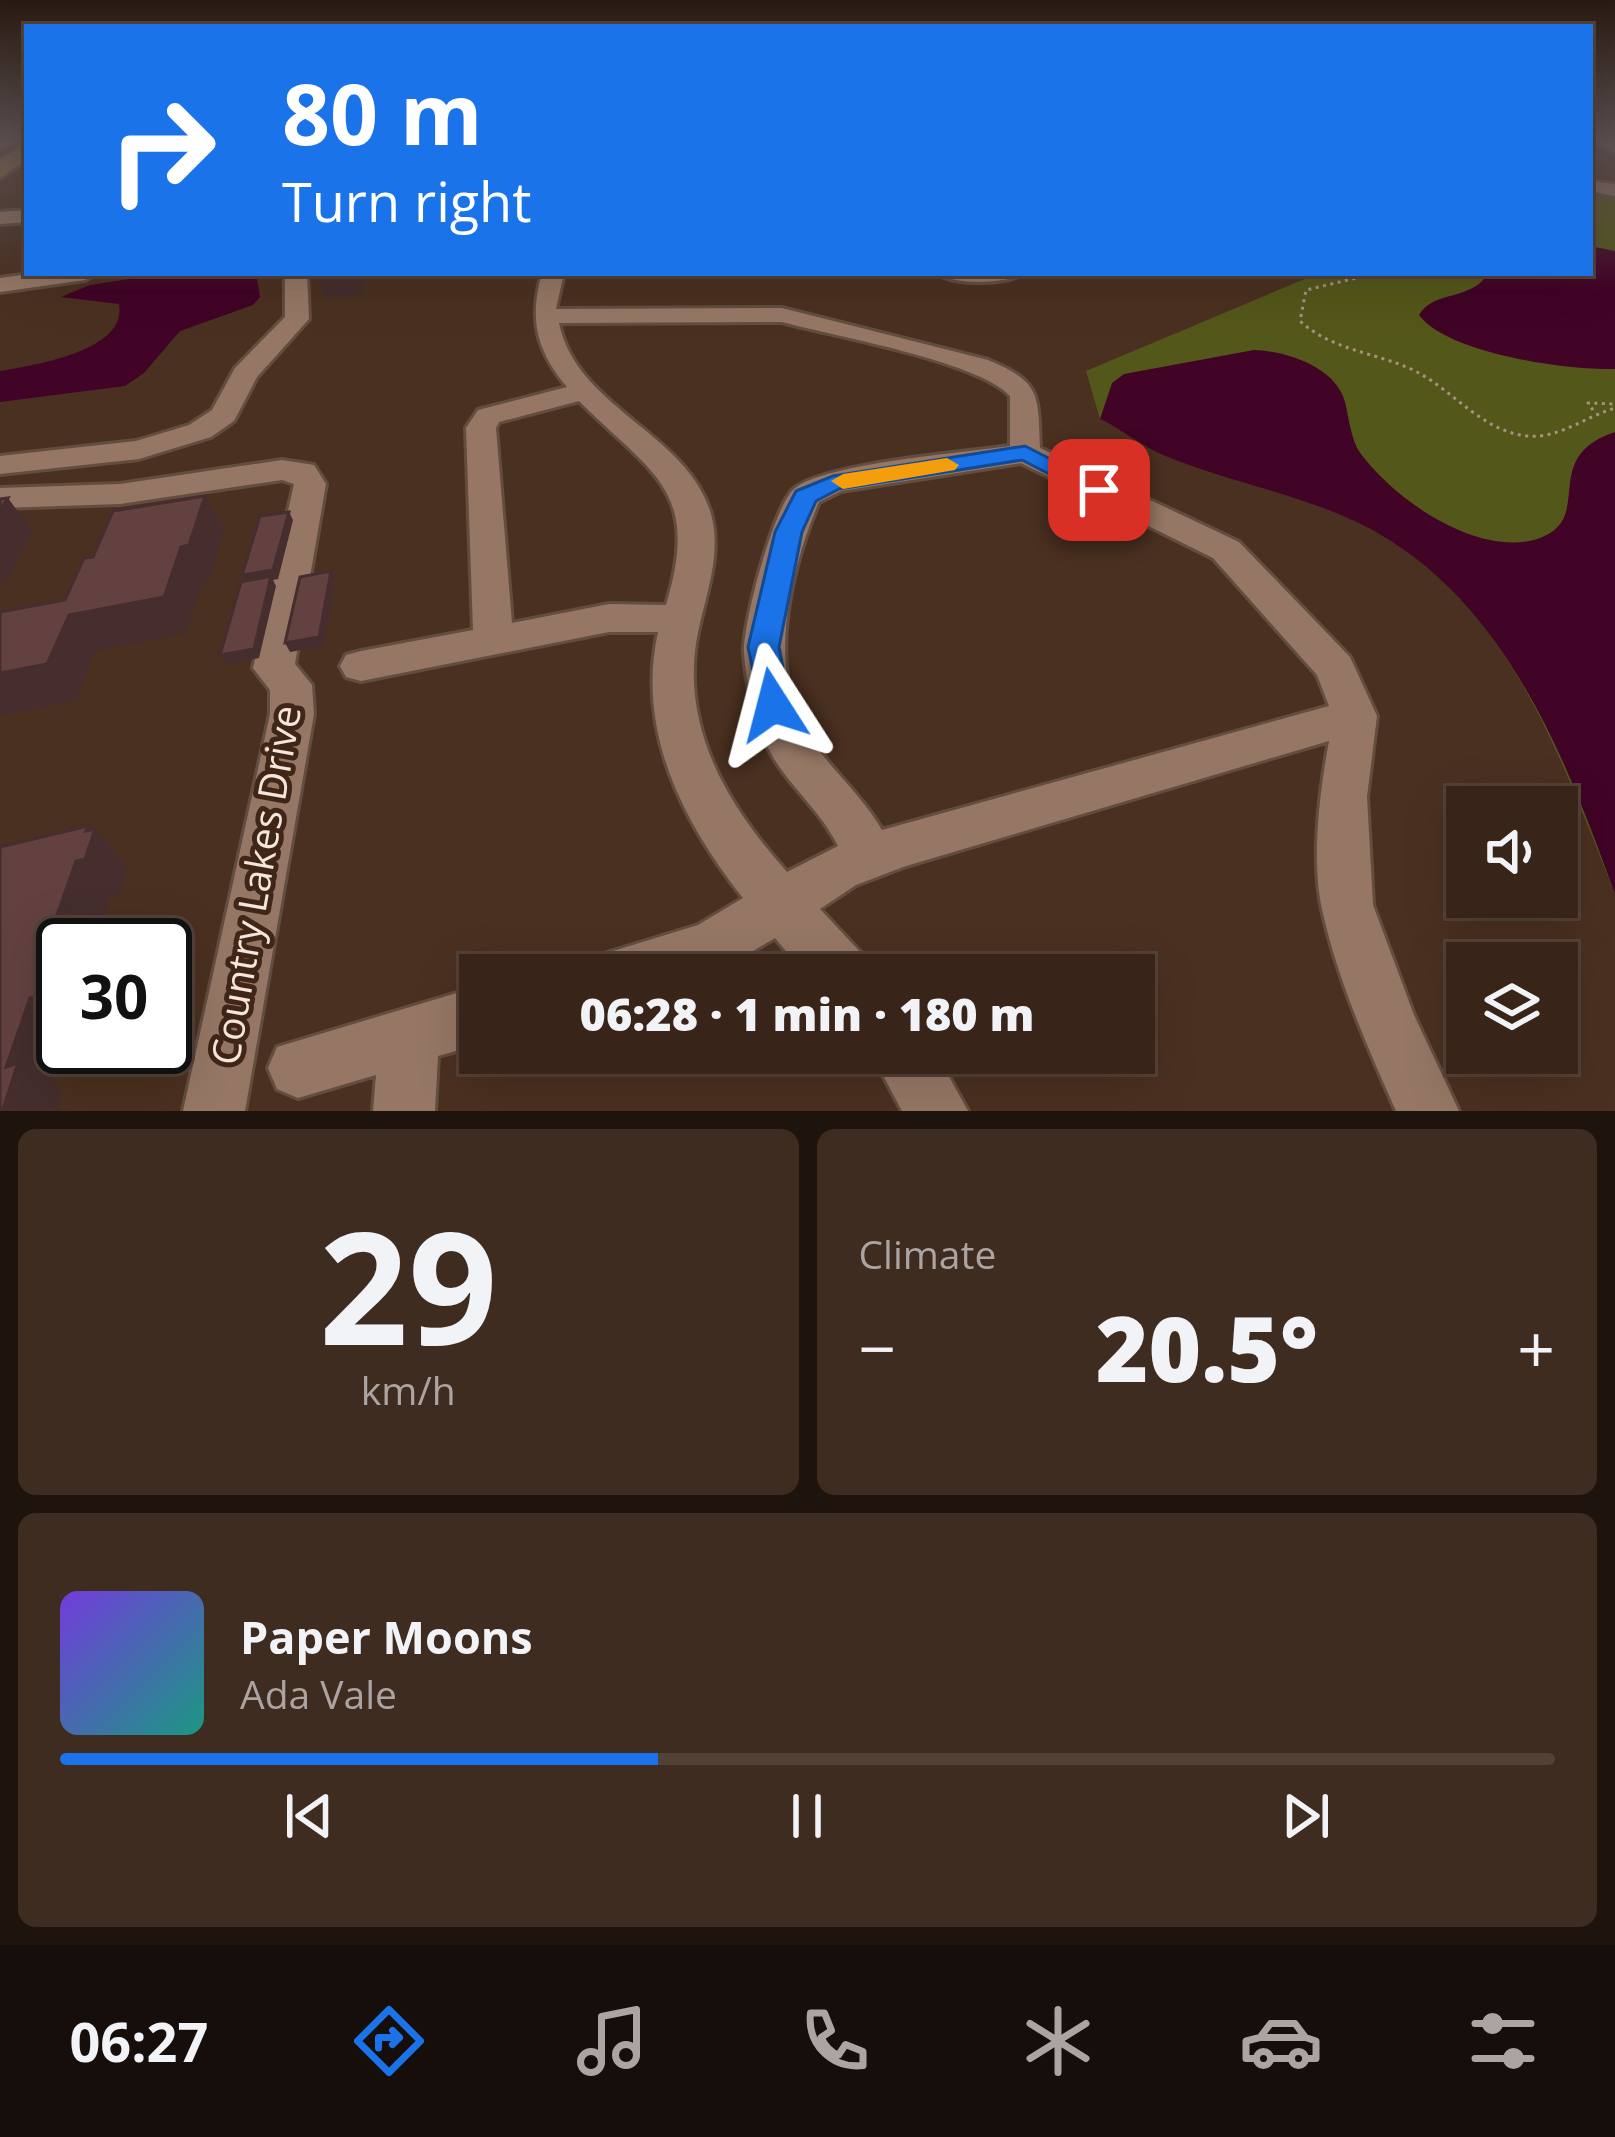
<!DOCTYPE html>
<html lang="en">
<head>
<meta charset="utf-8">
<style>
  body { margin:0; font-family:"Open Sans",sans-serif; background:#3f2c21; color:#f1f3f6; height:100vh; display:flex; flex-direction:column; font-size:45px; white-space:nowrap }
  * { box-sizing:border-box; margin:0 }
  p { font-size:39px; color:#aba4a2 }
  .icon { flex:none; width:66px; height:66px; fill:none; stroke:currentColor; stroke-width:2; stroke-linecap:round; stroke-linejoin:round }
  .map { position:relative; height:1111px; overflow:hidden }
  .drawer { display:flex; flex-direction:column; gap:18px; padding:18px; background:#1f140d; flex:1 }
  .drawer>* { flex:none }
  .banner { position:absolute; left:24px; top:24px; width:1569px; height:252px; border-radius:0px; box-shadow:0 12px 48px #0002,0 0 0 3px #524137; background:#1a73e8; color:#fff; overflow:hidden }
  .tools { position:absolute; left:1446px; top:786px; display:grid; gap:24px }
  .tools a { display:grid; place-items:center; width:132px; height:132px; border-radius:0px; background:#382418; box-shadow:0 12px 48px #0002,0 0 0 3px #524137; font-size:60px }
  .speed { position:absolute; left:36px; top:918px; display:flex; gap:24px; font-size:60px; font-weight:700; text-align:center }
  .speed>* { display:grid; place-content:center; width:156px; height:156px; border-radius:50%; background:#382418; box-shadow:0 12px 48px #0002,0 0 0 3px #524137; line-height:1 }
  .speed .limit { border:6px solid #111; border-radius:18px; background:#fff; color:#111 }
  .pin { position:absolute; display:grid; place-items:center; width:102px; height:102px; color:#fff; margin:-51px; border-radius:24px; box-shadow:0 6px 18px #0006 }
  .me { position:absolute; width:132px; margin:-66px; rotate:351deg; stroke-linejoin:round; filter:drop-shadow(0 0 9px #0008) }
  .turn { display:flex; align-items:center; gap:42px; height:252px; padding:0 60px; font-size:54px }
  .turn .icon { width:156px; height:156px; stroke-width:2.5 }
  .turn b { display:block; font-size:84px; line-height:102px }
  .big { font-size:90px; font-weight:800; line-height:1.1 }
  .drawer .widget { flex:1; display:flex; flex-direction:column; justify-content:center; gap:18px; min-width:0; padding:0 42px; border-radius:18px; background:#3f2c21 }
  .drawer .dial { align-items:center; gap:0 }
  .dial b { font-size:156px; line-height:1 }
  .song { display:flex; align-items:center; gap:36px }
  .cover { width:144px; height:144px; border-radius:18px; background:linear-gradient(135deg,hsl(260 70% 55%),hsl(170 70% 35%)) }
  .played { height:12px; border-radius:6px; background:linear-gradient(90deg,#1a73e8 40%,#524137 40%) }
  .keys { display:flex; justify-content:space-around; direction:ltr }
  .heat { display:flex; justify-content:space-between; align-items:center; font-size:66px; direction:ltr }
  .drawer .tiles { flex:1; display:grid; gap:18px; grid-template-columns:1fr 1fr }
  .widget:last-child { grid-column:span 2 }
  .trip { position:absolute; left:459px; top:954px; width:696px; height:120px; border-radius:0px; background:#382418; box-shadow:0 12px 48px #0002,0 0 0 3px #524137; font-weight:800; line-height:120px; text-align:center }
  .menu { display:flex; height:192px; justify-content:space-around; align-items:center; background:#160e0a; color:#aba4a2 }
  .menu .icon { width:84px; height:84px }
  .menu .current { color:#1a73e8 }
  .menu b { font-size:54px; color:#f1f3f6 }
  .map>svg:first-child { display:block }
  .green { fill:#54571a }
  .water { fill:#410326 }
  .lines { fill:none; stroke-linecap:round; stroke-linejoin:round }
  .minor-casing { stroke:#634d3f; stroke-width:6 }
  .major-casing { stroke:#634d3f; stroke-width:6 }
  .path { stroke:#a69184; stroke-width:3; stroke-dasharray:3 4.5; stroke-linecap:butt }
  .minor { fill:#967765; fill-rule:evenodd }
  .major { fill:#a37e44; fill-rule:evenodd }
  .shaded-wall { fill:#452e2d }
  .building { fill:#634140; stroke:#452e2d; stroke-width:3 }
  .route { fill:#1a73e8; stroke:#114b97; stroke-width:3 }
  .slow { fill:#f59e0b }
  .labels { text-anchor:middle; stroke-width:10; stroke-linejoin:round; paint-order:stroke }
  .street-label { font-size:39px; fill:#f6e5db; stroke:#3f2616 }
</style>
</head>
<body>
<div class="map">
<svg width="1615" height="1111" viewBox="0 0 1615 1111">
  <rect width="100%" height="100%" fill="#4a3020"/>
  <path class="green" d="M1590,191L1615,196V894C1556,747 1504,586 1345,517C1286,491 1222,480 1163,455C1140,446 1123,428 1100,419L1086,371L1319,273H1590Z"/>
  <path class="water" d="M1590,246L1615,251V369C1567,370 1448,354 1419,315C1433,290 1473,301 1488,273H1590Z
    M168,273H256L260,297L253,305L180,331L144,373L125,386L0,402V371C34,365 128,351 119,304L61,297L90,285Z
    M1254,350C1286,351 1336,367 1345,402C1349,418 1351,441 1361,454C1395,500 1477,557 1537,539C1598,519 1537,458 1615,432V894C1563,750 1498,582 1345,517C1286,491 1222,480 1163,455C1141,446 1122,429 1100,419L1112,383L1124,374Z"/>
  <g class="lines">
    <defs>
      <path id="minor" d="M1590,137L1615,141V153L1590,140Z
        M0,139L12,140L14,143L0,149Z
        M1590,181L1615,184V196L1590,191Z
        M27,210V222L0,224V212Z
        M37,273H96L85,280L0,292V278Z
        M285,273H307L309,319L257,377L234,421L211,437L139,459L0,474V456L136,441L189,425L212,410L235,368L285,317Z
        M542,273H564L556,309L782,308L988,360C1041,382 1038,394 1040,448L1239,542L1350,657L1377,716L1367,797L1373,905L1414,1015L1459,1111H1396C1367,1046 1337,978 1322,909C1311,859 1320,790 1329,741L906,866L856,885L820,909L863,955L871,975H806L775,938L712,975H592L600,955L698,925L743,898C683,822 636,731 658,632H609L361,681L346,677L340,666L346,655L361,651L473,630L466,428L478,410L567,387C536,350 529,319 542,273ZM782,322C833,336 978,361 1010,396V446C962,453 828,463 795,488C774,504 742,626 744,653C746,683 753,713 765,741C781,780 819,807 838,846L787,872C727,805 679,726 698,632C706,594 722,554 711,514C688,433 576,408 559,323ZM579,401C653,475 701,489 666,605L609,604L512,623L496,428L499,422ZM1021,463L1213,558L1317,675L1329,706L882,830C861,794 830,769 808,735C765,670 791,568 819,502L841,491Z
        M937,273H1023C1007,285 953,285 937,273Z
        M282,460L314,465L326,484L295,664L312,685L314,714L245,1111H183L270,714V690L253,668L294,484L282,480L120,504L0,508V488L120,484Z
        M480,986V1044L438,1056L435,1111H373L376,1075L298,1098L277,1089L268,1068L277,1047Z
        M871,1053H936L968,1111H902Z"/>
      <path id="major" d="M27,143V159L0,178V160Z"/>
    </defs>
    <use href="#minor" class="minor-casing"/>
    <use href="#major" class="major-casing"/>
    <path class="path" d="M1377,273L1306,290L1300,321C1334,352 1378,352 1417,372C1455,392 1483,432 1528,436C1558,439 1587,416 1615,408
      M1593,410L1588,403L1615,404"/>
    <use href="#minor" class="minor"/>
    <use href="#major" class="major"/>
  </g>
  <path class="shaded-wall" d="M349,273H363L366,282L364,294L325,298L317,277Z
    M205,496L224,530L210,581L202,582L186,633L95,651L76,700L0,716V673L69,615L181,547Z
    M8,498L33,532L5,584L0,585V511Z
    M289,512L293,520L278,579L273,580L276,586L259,658L226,665L220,655L247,584L242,575Z
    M331,571L335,580L324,646L290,652L285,643Z
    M88,826L94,833L95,829L127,865L119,894L110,896L97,940L102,945H63V1047H65L53,1087L62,1093L57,1111H0L6,1067Z"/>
  <path class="building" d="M318,273H349L317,277Z
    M205,496L189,545L181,547L164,597L69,615L47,664L0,673V612L65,600L84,558L93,557L113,511Z
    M8,498L0,511V499Z
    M289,512L273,570L242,575L260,516Z
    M331,571L319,637L285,643L300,577Z
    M271,576L254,649L220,655L241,582Z
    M88,826L86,831L95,829L85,859L76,861L57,915L68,912L56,947L46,950L42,960L54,957L41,995L30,998L6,1067L18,1063L3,1109L0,1110V847Z"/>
  <linearGradient id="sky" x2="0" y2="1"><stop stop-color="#291a12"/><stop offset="0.47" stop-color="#5a4e4e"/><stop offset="1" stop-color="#5a4e4e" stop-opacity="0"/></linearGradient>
  <rect width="1615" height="292" fill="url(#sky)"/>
  <path class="route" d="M1025,446L1111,490L1099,497L1090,495L1022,460L839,489L816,501L802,532L779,647L790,705L785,714L773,718L762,714L748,647L775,532L796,491L833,476Z"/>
  <path class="slow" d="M947,458L959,465L955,470L843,489L831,481L843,474Z"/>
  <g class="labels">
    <g class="street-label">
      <text transform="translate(256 885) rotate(-80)" y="14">Country Lakes Drive</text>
    </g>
  </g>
</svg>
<div class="tools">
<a><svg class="icon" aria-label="sound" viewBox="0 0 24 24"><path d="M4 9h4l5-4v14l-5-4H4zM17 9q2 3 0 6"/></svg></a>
<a><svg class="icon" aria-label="layers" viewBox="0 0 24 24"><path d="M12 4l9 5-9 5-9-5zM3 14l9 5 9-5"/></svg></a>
</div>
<div class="speed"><div class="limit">30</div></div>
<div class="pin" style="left:1099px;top:490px;background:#d93025"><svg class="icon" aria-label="arrive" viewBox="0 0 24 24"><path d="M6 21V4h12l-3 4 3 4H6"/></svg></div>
<svg class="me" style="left:773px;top:705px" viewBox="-20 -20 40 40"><path d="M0-17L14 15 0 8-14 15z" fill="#1a73e8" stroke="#fff" stroke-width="4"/></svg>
<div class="trip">06:28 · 1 min · 180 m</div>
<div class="banner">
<div class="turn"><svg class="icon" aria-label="right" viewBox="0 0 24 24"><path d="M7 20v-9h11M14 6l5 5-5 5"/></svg><div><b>80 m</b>Turn right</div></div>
</div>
</div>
<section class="drawer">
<div class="tiles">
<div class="widget dial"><b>29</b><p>km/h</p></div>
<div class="widget"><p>Climate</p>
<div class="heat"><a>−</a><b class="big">20.5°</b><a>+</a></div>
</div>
<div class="widget">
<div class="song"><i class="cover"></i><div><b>Paper Moons</b><p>Ada Vale</p></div></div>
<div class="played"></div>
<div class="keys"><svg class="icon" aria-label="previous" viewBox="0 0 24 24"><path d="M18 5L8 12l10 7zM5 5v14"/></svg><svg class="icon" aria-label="pause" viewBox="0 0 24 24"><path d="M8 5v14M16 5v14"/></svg><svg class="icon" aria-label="next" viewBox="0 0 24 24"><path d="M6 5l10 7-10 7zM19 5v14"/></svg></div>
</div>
</div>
</section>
<nav class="menu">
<b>06:27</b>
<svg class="icon current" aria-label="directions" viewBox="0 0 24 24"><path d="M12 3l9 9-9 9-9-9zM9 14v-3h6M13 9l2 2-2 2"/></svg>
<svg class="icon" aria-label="music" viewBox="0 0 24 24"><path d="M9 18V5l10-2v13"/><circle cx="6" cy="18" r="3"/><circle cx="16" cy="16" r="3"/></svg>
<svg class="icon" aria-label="phone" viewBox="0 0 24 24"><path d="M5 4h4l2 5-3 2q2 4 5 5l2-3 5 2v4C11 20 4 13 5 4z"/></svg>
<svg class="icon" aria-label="climate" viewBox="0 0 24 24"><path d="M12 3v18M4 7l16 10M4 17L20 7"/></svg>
<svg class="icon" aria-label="car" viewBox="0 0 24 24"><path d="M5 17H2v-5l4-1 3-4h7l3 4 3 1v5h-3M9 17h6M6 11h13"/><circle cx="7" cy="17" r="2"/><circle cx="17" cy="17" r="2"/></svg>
<svg class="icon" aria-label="filters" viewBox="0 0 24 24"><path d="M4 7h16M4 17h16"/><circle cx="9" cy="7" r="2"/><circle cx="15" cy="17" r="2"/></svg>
</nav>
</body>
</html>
